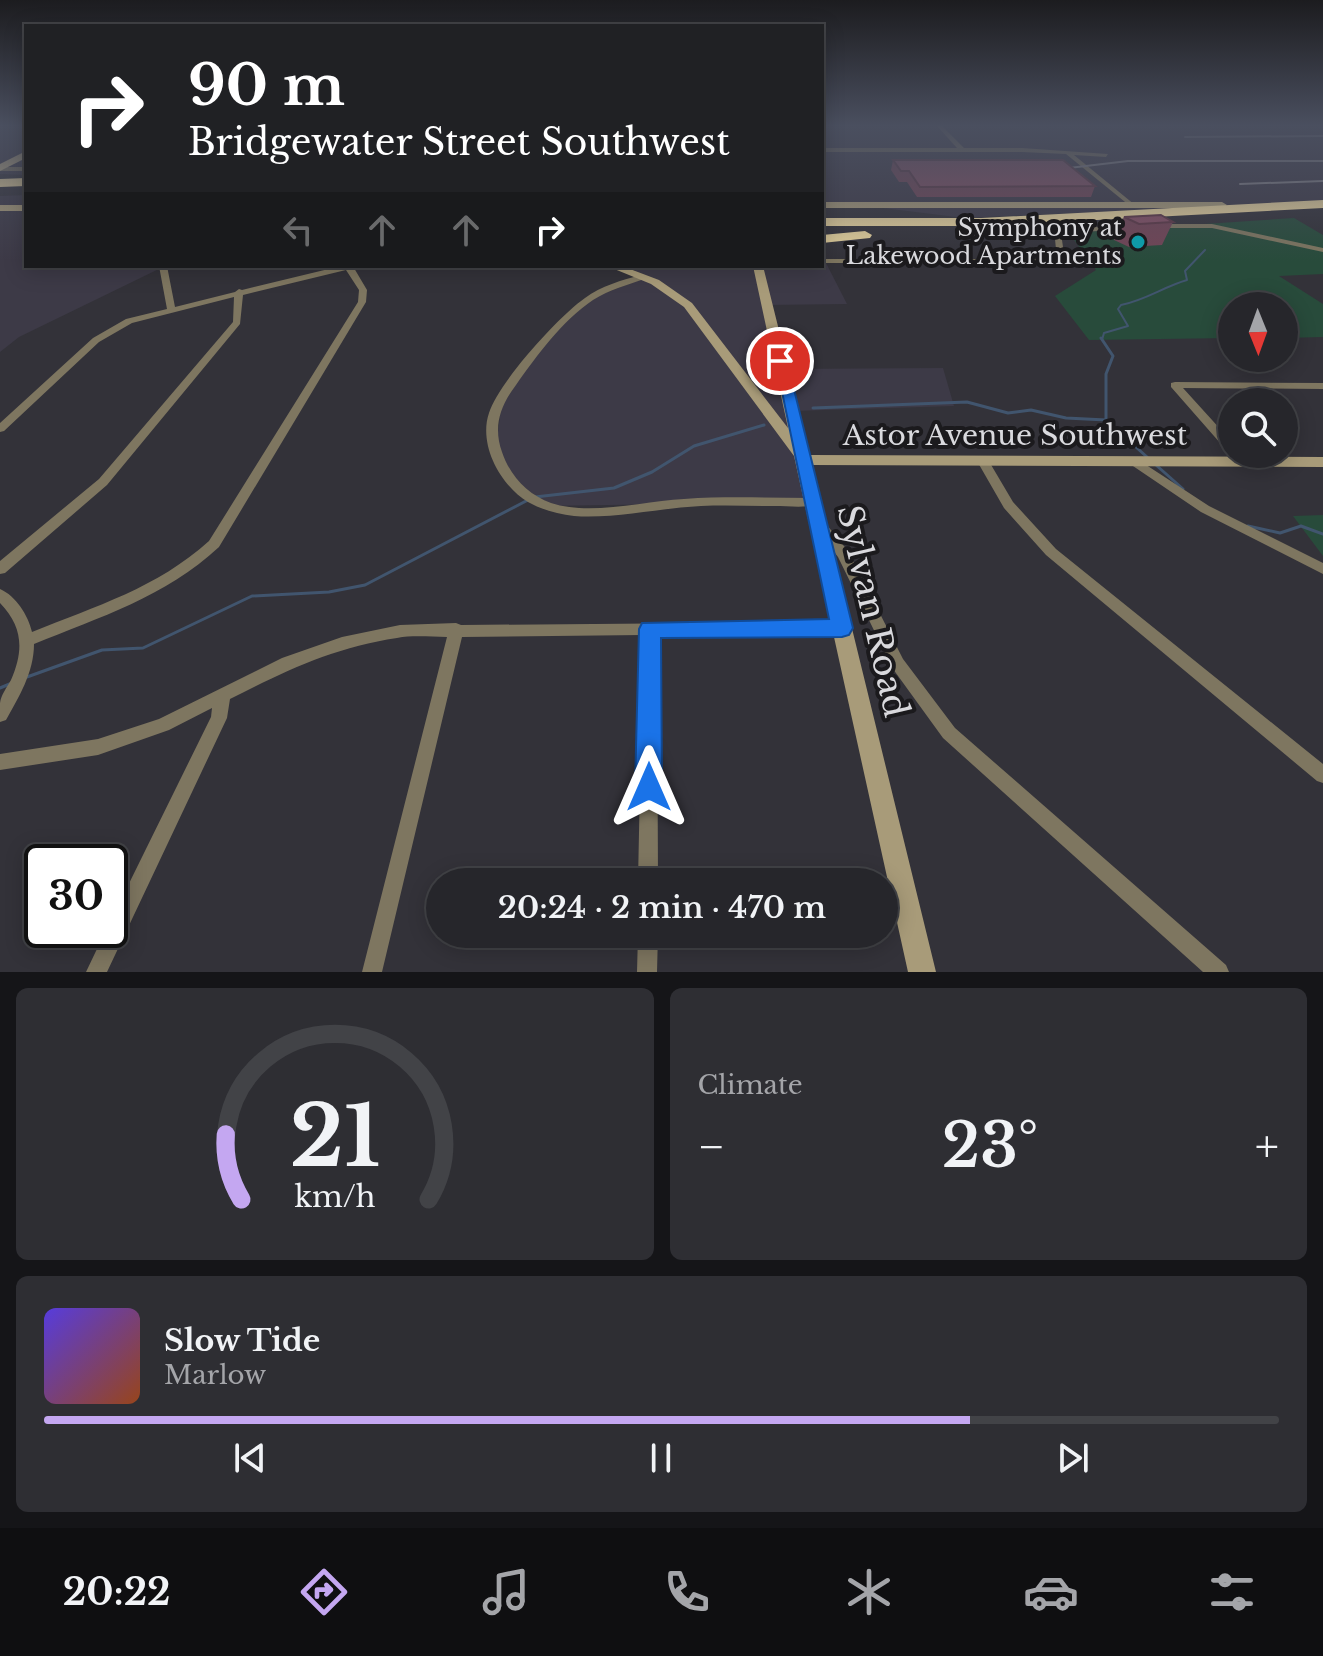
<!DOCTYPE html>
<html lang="en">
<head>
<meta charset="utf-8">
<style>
  body { margin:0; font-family:"Libre Baskerville",serif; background:#2e2e33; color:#f1f3f6; height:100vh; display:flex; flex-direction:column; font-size:30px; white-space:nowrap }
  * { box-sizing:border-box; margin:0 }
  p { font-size:26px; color:#a4a5a9 }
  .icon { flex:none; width:44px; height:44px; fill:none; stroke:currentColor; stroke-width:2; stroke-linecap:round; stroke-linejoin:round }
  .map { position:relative; height:972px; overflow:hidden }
  .side { display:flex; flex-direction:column; gap:16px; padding:16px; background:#151518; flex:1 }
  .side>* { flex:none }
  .banner { position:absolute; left:24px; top:24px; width:800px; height:244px; border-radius:0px; box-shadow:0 4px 20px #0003,0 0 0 2px #424347; background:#202124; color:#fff; overflow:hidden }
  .needle { width:52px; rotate:179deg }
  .tools { position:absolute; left:1218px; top:292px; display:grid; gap:16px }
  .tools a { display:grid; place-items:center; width:80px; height:80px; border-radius:50%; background:#26262b; box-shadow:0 4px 20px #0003,0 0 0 2px #424347; font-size:40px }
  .speed { position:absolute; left:24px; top:844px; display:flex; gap:16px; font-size:40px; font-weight:700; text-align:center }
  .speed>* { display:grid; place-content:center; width:104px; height:104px; border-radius:50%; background:#26262b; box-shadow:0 4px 20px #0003,0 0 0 2px #424347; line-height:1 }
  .speed .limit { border:4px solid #111; border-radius:12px; background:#fff; color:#111 }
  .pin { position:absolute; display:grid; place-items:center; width:68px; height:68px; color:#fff; margin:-34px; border:4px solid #fff; border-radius:50%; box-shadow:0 2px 8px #0007 }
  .me { position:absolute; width:88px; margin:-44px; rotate:0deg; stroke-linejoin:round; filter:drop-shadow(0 0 6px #0008) }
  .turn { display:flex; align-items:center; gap:28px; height:168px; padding:0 32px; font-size:36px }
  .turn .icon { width:104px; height:104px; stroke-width:2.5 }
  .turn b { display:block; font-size:56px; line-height:68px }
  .lanes { display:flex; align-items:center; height:76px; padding:0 32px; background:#0003; justify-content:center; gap:40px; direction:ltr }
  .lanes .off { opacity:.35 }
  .big { font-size:60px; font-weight:600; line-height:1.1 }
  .side .widget { flex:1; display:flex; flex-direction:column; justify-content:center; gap:12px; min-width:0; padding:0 28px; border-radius:12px; background:#2e2e33 }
  .side .dial { align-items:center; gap:0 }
  .dial svg { height:208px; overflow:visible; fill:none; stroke:#424347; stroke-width:7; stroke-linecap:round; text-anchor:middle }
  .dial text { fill:#f1f3f6; stroke:none }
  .song { display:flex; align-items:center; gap:24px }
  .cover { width:96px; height:96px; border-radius:12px; background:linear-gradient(135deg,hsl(250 70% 55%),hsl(20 70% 35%)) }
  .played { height:8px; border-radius:4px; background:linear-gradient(90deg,#c4a7f1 75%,#424347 75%) }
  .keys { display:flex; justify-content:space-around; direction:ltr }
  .heat { display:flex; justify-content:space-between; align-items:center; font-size:44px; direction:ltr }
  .side .tiles { flex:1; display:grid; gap:16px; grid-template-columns:1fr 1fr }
  .widget:last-child { grid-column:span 2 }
  .trip { position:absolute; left:426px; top:868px; width:472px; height:80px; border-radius:40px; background:#26262b; box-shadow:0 4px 20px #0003,0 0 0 2px #424347; font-weight:600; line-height:80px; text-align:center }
  .tabs { display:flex; height:128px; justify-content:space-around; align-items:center; background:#0f0f11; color:#a4a5a9 }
  .tabs .icon { width:56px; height:56px }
  .tabs .on { color:#c4a7f1 }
  .tabs b { font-size:36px; color:#f1f3f6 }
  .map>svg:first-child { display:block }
  .built { fill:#3d3a47 }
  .green { fill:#284b3b }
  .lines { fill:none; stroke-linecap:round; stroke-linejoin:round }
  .stream-far1 { stroke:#41556e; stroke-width:2 }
  .stream { stroke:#41556e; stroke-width:3 }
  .street { fill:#7e7660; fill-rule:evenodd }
  .secondary { fill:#a89b79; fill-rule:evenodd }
  .primary { fill:#c9b88b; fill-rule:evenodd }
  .highway { fill:#e6d29c; fill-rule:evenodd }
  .rail { stroke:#848389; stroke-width:2 }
  .wall { fill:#714556 }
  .building { fill:#835064; stroke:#5c3846; stroke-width:2 }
  .route { fill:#1a73e8; stroke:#114b97; stroke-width:2 }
  .culture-dot { fill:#0f9aa8; stroke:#1b1a1d; stroke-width:3 }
  .labels { text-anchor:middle; stroke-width:8; stroke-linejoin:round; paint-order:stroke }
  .far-poi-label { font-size:24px; fill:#d9d9dd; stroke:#1b1a1d; text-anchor:end }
  .street-label { font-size:28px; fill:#d9d9dd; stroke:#1b1a1d }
  .near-street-label { font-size:34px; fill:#d9d9dd; stroke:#1b1a1d }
</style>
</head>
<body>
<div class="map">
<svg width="1323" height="972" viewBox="0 0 1323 972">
  <rect width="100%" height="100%" fill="#333239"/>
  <path class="built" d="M0,125H26V175L0,174Z
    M822,125H1323V202L964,218L859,205H822Z
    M26,195V266H165L19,337L0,352V196Z
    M822,247L824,259L847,304L766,305L782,369L943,368L954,406L793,411L817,502L541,506L495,455L501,408L538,348L592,298L639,280L633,266H822Z"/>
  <path class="green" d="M1294,218L1323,235V274L1279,276L1323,304V337L1284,338V306H1232V338L1089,340L1055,296L1096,270L1069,233Z
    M1323,515V556L1293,516Z"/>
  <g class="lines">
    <path class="stream-far1" d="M1102,340L1104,333L1128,326L1118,309L1121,305C1146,300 1163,287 1187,280L1185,271L1205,250"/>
    <path class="stream" d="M1101,338L1113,356L1106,374V420
      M813,408L967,402L1008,413L1031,410L1066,418L1106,420L1147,457
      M1156,465L1183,489
      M535,497L614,488L652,472L694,446L764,425
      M1248,526L1280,533L1301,526L1323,534
      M27,677L102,650L143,648L252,596L329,592L365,585L528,500
      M0,688L12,683"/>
    <path class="street" d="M936,125H941L964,148H1022L1108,154L1106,157L1074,155L1135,205L1130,206L1066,154L1022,152H822V148H957Z
      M0,167H26V171H0Z
      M1152,224H1212L1323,248V252L1212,228H1155L1151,226Z
      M1133,225H1136V229L1061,233L1065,261L1061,263H822V259H1057L1054,229Z
      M159,266H167L175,307L235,292L239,289L242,290L341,266H355L354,268L367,290L366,302L219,547C165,597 100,617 34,644C34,672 19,697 6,720L0,722C0,716 0,709 0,703C1,695 7,687 11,680C24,650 23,627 0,603V589C16,596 28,615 32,632C96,606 157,588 209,541L358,302L359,290L346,270L243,295L240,324L107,485L5,573L0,574V561L99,479L233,322L234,297L132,323L99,342L4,431L0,432V423L93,338L126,319L167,309Z
      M641,275L645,277L644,279C627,285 609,290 593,300C563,320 537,355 516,385C500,406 493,427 502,452C510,476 528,495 551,503C590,516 644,501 684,499C727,496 769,498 812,498L816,499L818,502L816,505C803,508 788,506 774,506C750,506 725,505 701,506C660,508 614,519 574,516C558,514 542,510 528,502C501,486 478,445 489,413C498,383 559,316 585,298C601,286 622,280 641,275Z
      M1175,382L1323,383V389L1183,388L1232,442V453L1228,452L1171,387V383Z
      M983,457L987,458L1013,502L1056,549L1323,764V783L1317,781L1046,555L1004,508L977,461Z
      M1134,457L1209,506L1323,563V574L1201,512L1130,464L1128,461Z
      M821,522L826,524L848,551L903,659L955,728L1226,965L1229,972H1203L943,738L893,669L838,557L815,527L816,524Z
      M842,622L847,624L849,628L847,632L842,634L657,635L658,882H638L643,635L462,637L382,972H362L447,637C431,637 413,635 397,638C335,647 285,671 230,699L227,718L107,972H86L106,930H110V922L211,717L212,708L169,730L98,755L0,770V754L98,739L159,719L282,658L342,637L400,625L456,623L461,625Z
      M638,934H658L657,972H637Z"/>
    <path class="secondary" d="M822,202H1222L1227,205L1222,208H822Z
      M0,205H26V211H0Z
      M607,266H622L659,280L692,303L788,428L753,266H763L810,455L1323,457V467L812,465L936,972H908L794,456L684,307L651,284Z"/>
    <path class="primary" d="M26,151V158L0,171V164Z"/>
    <path class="highway" d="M26,178V186L0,187V179Z
      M1323,200V208L981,226H822V218H981Z
      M865,231L872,235L870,238L822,243V235Z"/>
    <path class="rail" d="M1185,137L1323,136
      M1052,170L1128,161H1323
      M1240,184L1323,181"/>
  </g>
  <path class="wall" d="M893,160L1095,186L1091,197H917L907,182H899L891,170Z
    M1124,217L1173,222L1162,245L1129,247L1114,240Z"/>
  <path class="building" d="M893,160H1063L1095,186L920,187L909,171H901Z
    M1161,215L1173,222L1139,224L1124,217Z"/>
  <linearGradient id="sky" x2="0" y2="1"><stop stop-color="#1c1c1f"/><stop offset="0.48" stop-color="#4a4f5f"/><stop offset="1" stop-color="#4a4f5f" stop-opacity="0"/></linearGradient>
  <rect width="1323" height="261" fill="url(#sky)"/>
  <path class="route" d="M775,358L787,361L853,628L849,635L842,637L661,638L662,787L658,796L649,800L639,796L635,787L639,629L642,623L829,619Z"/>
  <circle class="culture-dot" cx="1138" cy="242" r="8"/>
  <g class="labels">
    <g class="far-poi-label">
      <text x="1122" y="236">Symphony at<tspan x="1122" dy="28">Lakewood Apartments</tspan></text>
    </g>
    <g class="street-label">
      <text x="1015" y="445">Astor Avenue Southwest</text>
    </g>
    <g class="near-street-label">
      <text transform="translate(873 611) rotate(77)" y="12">Sylvan Road</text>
    </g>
  </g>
</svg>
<div class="tools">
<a><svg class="needle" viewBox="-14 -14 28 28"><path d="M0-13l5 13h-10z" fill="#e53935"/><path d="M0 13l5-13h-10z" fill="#a4a5a9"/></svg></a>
<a><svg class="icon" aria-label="search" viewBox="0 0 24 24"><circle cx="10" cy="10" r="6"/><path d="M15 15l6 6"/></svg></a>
</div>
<div class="speed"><div class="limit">30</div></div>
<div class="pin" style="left:780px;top:361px;background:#d93025"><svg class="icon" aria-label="arrive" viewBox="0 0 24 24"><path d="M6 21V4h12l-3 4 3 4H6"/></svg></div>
<svg class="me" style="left:649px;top:787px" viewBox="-20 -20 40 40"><path d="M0-17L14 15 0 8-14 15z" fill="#1a73e8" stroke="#fff" stroke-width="4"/></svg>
<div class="trip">20:24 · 2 min · 470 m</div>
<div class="banner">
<div class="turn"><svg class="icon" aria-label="right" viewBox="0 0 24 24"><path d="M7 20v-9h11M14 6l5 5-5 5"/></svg><div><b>90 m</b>Bridgewater Street Southwest</div></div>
<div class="lanes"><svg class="icon off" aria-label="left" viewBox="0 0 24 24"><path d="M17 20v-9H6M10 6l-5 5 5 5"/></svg><svg class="icon off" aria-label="ahead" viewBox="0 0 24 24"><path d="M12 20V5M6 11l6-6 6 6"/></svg><svg class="icon off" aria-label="ahead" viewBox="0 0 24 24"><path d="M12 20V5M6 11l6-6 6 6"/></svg><svg class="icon" aria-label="right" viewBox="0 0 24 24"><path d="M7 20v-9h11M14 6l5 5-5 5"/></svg></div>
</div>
</div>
<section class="side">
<div class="tiles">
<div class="widget dial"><svg viewBox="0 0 100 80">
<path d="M14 69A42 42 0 1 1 86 69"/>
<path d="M14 69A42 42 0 0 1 8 44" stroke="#c4a7f1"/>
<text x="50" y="56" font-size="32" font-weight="700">21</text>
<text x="50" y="72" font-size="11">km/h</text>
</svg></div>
<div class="widget"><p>Climate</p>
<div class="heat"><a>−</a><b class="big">23°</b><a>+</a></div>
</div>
<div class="widget">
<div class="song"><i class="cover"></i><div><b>Slow Tide</b><p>Marlow</p></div></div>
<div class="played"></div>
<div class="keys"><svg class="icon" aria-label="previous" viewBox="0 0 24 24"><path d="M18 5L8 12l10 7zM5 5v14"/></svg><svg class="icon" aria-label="pause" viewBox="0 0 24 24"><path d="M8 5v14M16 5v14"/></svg><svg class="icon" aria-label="next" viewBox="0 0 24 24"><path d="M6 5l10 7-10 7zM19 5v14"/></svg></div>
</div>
</div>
</section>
<nav class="tabs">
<b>20:22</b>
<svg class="icon on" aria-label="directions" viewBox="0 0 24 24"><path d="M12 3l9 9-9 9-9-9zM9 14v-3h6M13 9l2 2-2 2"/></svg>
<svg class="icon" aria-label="music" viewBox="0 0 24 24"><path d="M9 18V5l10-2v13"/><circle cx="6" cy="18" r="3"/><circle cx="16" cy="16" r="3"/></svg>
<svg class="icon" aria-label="phone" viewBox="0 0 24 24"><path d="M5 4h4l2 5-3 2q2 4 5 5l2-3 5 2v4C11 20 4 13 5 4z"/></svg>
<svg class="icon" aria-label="climate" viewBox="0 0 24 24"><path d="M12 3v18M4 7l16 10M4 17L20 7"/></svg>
<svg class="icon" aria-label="car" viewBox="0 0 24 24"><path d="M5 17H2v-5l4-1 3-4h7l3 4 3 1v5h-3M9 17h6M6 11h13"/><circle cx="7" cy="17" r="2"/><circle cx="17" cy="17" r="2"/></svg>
<svg class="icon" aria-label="filters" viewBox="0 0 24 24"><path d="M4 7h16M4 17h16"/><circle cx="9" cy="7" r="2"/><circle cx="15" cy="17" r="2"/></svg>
</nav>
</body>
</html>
